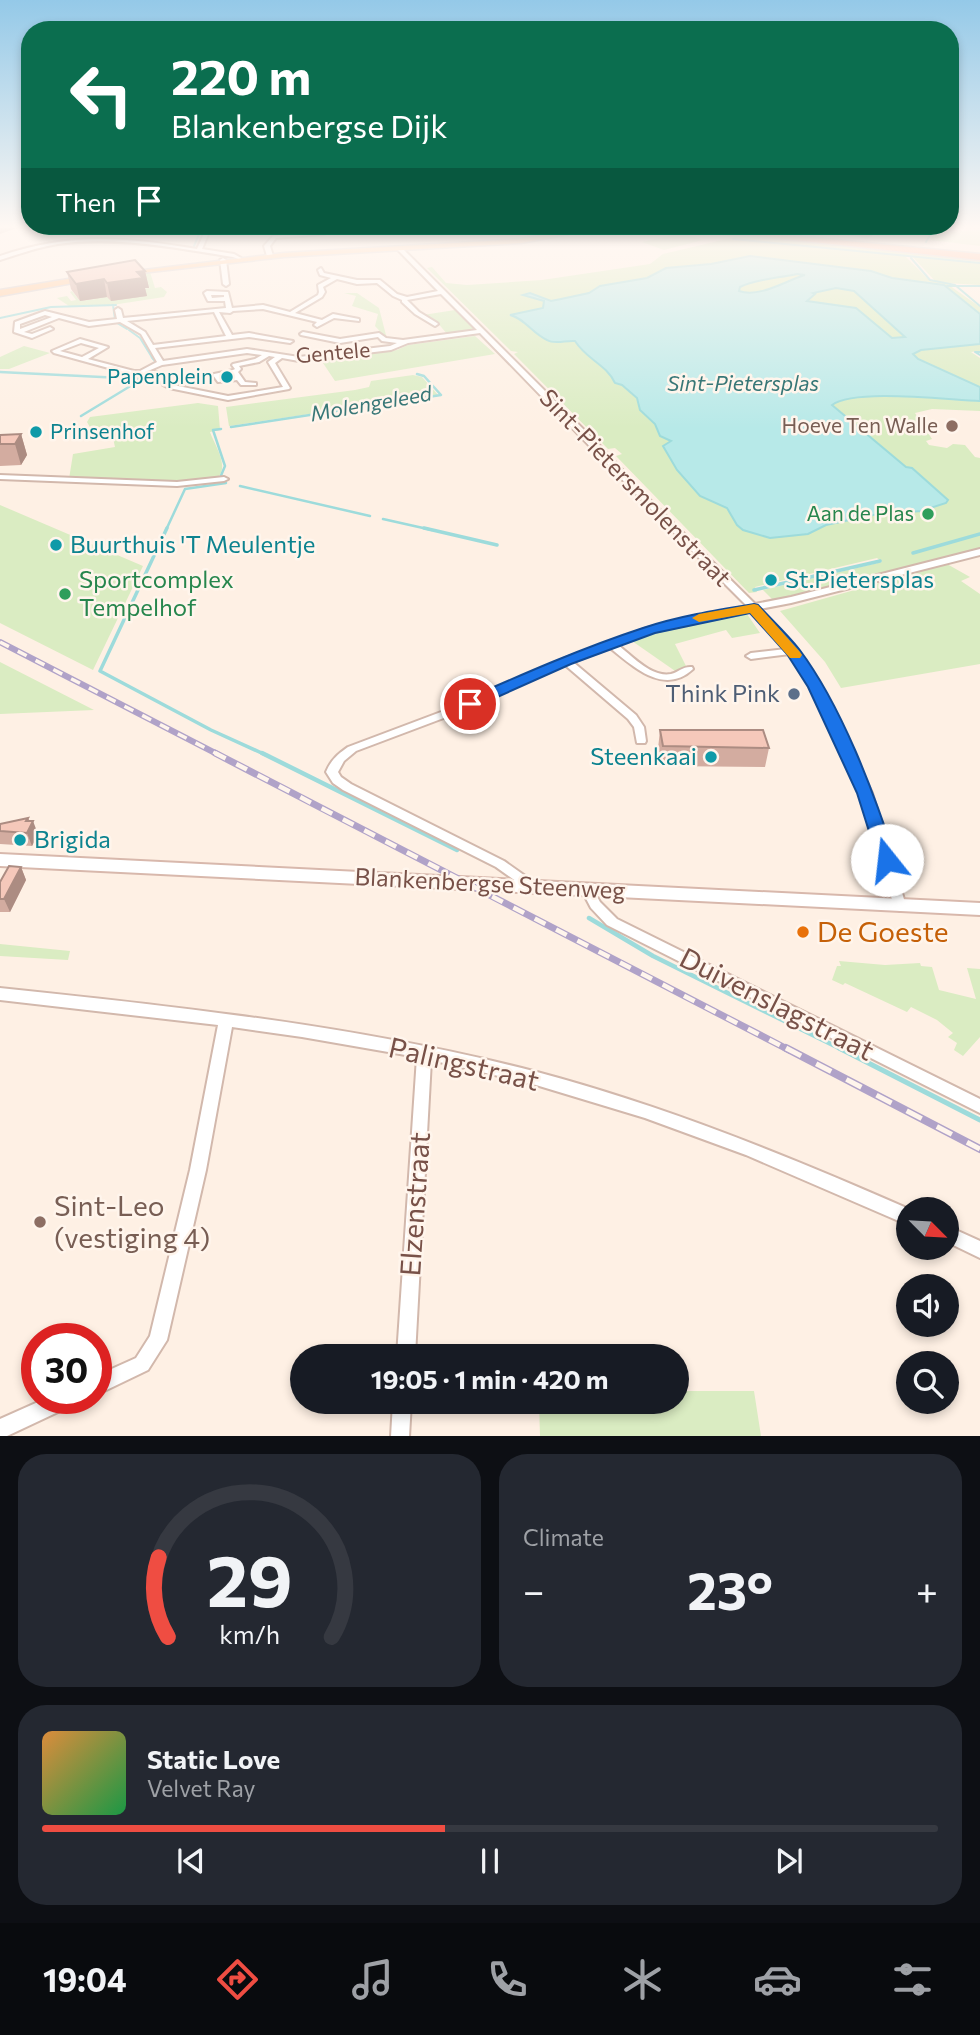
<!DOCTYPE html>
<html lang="en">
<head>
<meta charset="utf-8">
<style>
  body { margin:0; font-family:Commissioner,sans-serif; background:#242831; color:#f1f3f6; height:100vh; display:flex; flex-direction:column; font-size:26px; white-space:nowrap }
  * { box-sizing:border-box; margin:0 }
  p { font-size:23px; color:#9ea1a6 }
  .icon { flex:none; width:38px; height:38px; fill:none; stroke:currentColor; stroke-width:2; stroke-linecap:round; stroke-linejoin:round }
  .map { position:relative; height:1436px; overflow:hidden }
  .drawer { display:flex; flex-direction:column; gap:18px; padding:18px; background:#0d0f14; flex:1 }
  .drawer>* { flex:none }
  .guide { position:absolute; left:21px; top:21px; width:938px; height:214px; border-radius:28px; box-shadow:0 4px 10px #0003; background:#0b6e4f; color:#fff; overflow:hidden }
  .needle { width:46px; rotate:114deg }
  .controls { position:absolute; left:896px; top:1197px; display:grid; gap:14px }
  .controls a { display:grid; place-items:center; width:63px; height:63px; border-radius:50%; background:#171b24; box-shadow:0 4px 10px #0003; font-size:35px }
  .speed { position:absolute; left:21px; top:1323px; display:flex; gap:14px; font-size:35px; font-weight:700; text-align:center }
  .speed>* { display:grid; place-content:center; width:91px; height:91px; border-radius:50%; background:#171b24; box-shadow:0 4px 10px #0003; line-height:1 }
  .speed .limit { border:10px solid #d22; background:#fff; color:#111 }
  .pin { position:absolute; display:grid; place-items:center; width:60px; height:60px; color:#fff; margin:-30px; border:4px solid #fff; border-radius:50%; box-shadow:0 2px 7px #0007 }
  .me { position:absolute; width:77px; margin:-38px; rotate:344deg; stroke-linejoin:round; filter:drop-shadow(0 0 5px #0008) }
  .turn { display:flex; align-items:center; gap:24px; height:147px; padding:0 35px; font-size:32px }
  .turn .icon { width:91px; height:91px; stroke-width:2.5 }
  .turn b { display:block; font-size:49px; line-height:60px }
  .then { display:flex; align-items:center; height:66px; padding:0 35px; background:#0003; gap:14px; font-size:26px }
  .big { font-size:52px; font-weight:700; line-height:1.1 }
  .drawer .tile { flex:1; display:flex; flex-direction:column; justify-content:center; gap:10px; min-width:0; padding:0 24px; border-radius:28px; background:#242831 }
  .drawer .dial { align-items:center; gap:0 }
  .dial svg { height:182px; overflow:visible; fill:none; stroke:#363941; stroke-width:7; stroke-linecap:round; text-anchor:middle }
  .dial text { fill:#f1f3f6; stroke:none }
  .song { display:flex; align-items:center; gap:21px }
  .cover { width:84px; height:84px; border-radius:10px; background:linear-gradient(135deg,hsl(30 70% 55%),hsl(140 70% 35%)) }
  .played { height:7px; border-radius:4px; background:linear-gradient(90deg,#ef4d42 45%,#363941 45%) }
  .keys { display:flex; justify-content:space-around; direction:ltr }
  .heat { display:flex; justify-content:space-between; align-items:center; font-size:38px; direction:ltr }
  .drawer .tiles { flex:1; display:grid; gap:18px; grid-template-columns:1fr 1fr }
  .tile:last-child { grid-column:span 2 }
  .trip { position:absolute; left:290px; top:1344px; width:399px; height:70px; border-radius:35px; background:#171b24; box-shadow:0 4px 10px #0003; font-weight:700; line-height:70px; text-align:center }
  .tabs { display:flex; height:112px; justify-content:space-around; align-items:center; background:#090b0e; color:#9ea1a6 }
  .tabs .icon { width:49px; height:49px }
  .tabs .active { color:#ef4d42 }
  .tabs b { font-size:32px; color:#f1f3f6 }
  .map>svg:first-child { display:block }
  .green { fill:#daecc2 }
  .water { fill:#b7e9e8; stroke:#9ddbdb; stroke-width:2; fill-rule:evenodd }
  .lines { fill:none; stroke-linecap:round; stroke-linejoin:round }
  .stream-far4 { stroke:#9ddbdb; stroke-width:2 }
  .stream-far3 { stroke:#9ddbdb; stroke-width:2.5 }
  .stream-far2 { stroke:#9ddbdb; stroke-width:3.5 }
  .stream-far1 { stroke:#9ddbdb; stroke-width:4.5 }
  .stream { stroke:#9ddbdb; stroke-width:5 }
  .minor-casing { stroke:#d2b8ac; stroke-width:4 }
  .secondary-casing { stroke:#d8b8ac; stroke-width:4 }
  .primary-casing { stroke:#d9cecc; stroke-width:3 }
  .trunk-casing { stroke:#d9cecc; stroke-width:3 }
  .minor { fill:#fff; fill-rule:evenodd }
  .secondary { fill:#fff; fill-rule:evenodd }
  .primary { fill:#ffc99a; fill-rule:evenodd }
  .trunk { fill:#feb698; fill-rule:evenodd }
  .rail-far2-casing { stroke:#b0a2c8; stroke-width:6 }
  .rail-far1-casing { stroke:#b0a2c8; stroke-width:7 }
  .rail-casing { stroke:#b0a2c8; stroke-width:8 }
  .rail-far2 { stroke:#fff5ec; stroke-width:3.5; stroke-dasharray:10; stroke-linecap:butt }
  .rail-far1 { stroke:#fff5ec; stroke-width:4.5; stroke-dasharray:12; stroke-linecap:butt }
  .rail { stroke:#fff5ec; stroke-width:5; stroke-dasharray:17; stroke-linecap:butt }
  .wall { fill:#d3aca0 }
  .shaded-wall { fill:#ac8c82 }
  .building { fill:#f5c8ba; stroke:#ac8c82; stroke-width:2 }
  .route { fill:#1a73e8; stroke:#114b97; stroke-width:2 }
  .slow { fill:#f59e0b }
  .culture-dot { fill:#0f9aa8; stroke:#fff5ec; stroke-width:2.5 }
  .education-dot { fill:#8d6e63; stroke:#fff5ec; stroke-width:2.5 }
  .leisure-dot { fill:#2e9e5b; stroke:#fff5ec; stroke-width:2.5 }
  .service-dot { fill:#5c6f8a; stroke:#fff5ec; stroke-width:2.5 }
  .food-dot { fill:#e8710a; stroke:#fff5ec; stroke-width:2.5 }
  .labels { text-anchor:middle; stroke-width:5; stroke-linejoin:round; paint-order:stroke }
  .far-street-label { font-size:21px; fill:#785148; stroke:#fff5ec }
  .far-culture-label { font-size:21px; fill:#0d838f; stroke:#fff5ec; text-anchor:end }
  .far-water-label { font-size:21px; font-style:italic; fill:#387777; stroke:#fff5ec }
  .far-education-label { font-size:21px; fill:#785e54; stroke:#fff5ec; text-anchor:end }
  .far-leisure-label { font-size:21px; fill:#27864d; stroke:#fff5ec; text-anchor:end }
  .street-label { font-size:24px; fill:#785148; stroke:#fff5ec }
  .culture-label { font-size:24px; fill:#0d838f; stroke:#fff5ec; text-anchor:start }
  .leisure-label { font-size:24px; fill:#27864d; stroke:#fff5ec; text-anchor:start }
  .service-label { font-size:24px; fill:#4e5e75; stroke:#fff5ec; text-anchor:end }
  .near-food-label { font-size:28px; fill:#c56008; stroke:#fff5ec; text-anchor:start }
  .near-street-label { font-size:28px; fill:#785148; stroke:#fff5ec }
  .near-education-label { font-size:28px; fill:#785e54; stroke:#fff5ec; text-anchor:start }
</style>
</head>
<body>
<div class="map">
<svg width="980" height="1437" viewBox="0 0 980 1437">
  <rect width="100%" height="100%" fill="#fef0e4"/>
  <path class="green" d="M659,227L980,259V262L904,255L928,279L935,281L912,256L980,263V285L946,283L980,307V351L971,352L980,358V411L932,409L915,413L932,439L926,441L929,445L947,448L953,444L965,445L975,457L980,458V548L773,600L763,590L882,562L877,558L755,587L757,592L749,593L616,456L622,454L615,448L608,449L514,354L518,352L511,351L427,268L432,267L446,283L467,285L542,280L650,264L663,254L735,237Z
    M980,230V246L930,240L935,233Z
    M682,233L703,240L664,250L642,242Z
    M150,272L155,288L161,287L167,292L164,297L112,305L69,306L57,298L67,296L71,301L76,300L70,292L72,291L80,301L95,299L97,295L90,292L94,291L123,287L134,290L150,288L145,284L148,281L143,278V275L124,278L130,287H128L118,277Z
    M344,293H357L379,308L387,339L375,326L378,314L352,306L356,296Z
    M455,310L476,330L447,334L437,322L423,315Z
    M475,336L495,354L335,381L321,360L397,350L408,345Z
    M24,346L50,353L9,369H0V357Z
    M413,375L422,377L438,395L229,426L226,407L355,390L369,387L371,381Z
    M198,403L218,406L220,430L210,432C215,446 230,467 217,478L177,482L69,479L73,454L115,447L111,429H91L87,422L90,417Z
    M0,505L143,566L93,670L0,623Z
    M947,564L970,577L961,581L980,594V664L841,688L825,662L780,611Z
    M747,614L760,633L732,638L726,630L675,644L686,666L678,673L632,641L689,623Z
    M0,662L94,710L0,714Z
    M0,944L70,951L68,960L0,956Z
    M839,961L885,965L920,963L921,966L932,967L939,990L976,999L967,968L980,969V1037L963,1056L954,1050L957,1043L948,1037L953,1033L937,1020L911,1007L907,1012L845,983L843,985L832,980L837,966H841Z
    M677,1391H754L761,1436H540L539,1402H677Z"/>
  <path class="water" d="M750,256L871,271L892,278L944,285L980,314V344L921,350L913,354L918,359L980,387V401C948,400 855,388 832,405L906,467L912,468L948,500L946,503L921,511L873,515L826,525L808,534L770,538L743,530L737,525L727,508L700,496L677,470L663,446L671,441L660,436L655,424L640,410L637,398L622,385L615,383C607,365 586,359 575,341C566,340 555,345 547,340C533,334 524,318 510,315L543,308L544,301L523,295L530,293L551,301L561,299L589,293L600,286L647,278L666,268L711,264ZM797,274L805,275C785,281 760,298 739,291L740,287C755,279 780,278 797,274ZM836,288L854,291L905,337L892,338L856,308L807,301L815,294L813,293Z"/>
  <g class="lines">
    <path class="stream-far4" d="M214,228L235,227
      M155,234L160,227
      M733,239L980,263
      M926,242L935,227
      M144,244L152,246
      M194,246L202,227
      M911,258L930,280L955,285L980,306
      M947,286H980
      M113,305L115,319
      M0,318L51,307L116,305
      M117,323L127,329
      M129,330L140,338L153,359
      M980,352H975L980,355"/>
    <path class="stream-far3" d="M152,357L155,361
      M0,372L142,379L81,416
      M231,427L441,395L424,376L417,374
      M220,478L225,466L213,430L221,429
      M240,486L370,516
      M383,519L432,530
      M166,530L185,489L226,483"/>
    <path class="stream-far2" d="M167,528L100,671L211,730L266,755
      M424,528L497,545
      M913,553L980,534
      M754,590L880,561"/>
    <path class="stream-far1" d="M262,753L457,850
      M589,918L653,956L843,1050"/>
    <path class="stream" d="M839,1048L980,1120"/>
    <defs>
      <path id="minor" d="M69,227H75L80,229L101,228L103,229L79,232Z
        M207,227H211L202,249L234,254L241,258V260L233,257C175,248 116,236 58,244C38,247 19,254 0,260V256C70,232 125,237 197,249Z
        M331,227H337L324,234L276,238L270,246L273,256L270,258L267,256L264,246L273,236L323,232Z
        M397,247H401L604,450L652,502L755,604L791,597L980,549V555L791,603L760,609L796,649L820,687L872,793L906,906L904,909L900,911L896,909L894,906L860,793L810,687L790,654L751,659L746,656L751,653L786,649L751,611L653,632L618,645C632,656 652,678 671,674C679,672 683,666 692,667L693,669C664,696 634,667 610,648L573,662L636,715L644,727L646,741L645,743H637L634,727L628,719L565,665L449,716L356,751L344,761L338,772L341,777L351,784L504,861L535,883L537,886L535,889L531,891L527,889L496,867L343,790L333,783L326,772C331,760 338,754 348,747L441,712L563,659L647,628L747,606C656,516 569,424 480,333L408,343L391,350L299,361L282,358L275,363L290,388L289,389L228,400L169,388L163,385L158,377L153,375H134L54,353L52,351L80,339L108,347L88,359L134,371H140L157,362L141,334L120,322L89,326L59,318L24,332L32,334L50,327L53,329L32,338L14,332L15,322L45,311L89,322L117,319L115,310L118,308L121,310L123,318L226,308L225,301H208L204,293L207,291L228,292L232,308L263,305L290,312L318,295L319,292L318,285L331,278L320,275L318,270L321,268L324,273L357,280H380L397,294L407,297L438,291L397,249ZM337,279L357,284L377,283L393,296L402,300V302L415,314L435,326L438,324L437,323L419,312L407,300L441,294L477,330L403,340L386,338L379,333L340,339L303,332L300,334L301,335L340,343L378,337L382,341L397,343L390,346L299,357L247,349L163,361L155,348L249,337L290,343L293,341L249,333L232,335L219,312L230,313L233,311L263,309L317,322L314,325L317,327L334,318L359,321V319L333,314L322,320L295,313L322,297L325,292L323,287ZM211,295H224V297L212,298ZM214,312L226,336L153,345L145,332L127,321ZM45,315L52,317L20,329V324ZM81,343L99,348L82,357L60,351ZM247,353L262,355L255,359L233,364L232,365L235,369L233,370L214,374L213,375L218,382L237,380L241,385H256V383L245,382L238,372L241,369L239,366L259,362L269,356L275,357L268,362L283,387L228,396L173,385L168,383L163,375L154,371H148L162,365ZM233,374L235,377L222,379L220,376Z
        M223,258L226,260L229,284L226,286L223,284L220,260Z
        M0,475L177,482L224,477L228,479L224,481L177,486L0,479Z
        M587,884L591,886L600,902L617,919L980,1099V1113L607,925L591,908L581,889L583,886Z
        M0,988C180,1007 361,1026 537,1072C665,1106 788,1156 909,1209L908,1225L746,1155L645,1118L536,1085L431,1060L415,1356H397L417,1057L302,1037L232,1027L206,1170L167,1340L148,1370L96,1395V1376L136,1358L150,1336L190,1170L218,1025L0,1000Z
        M947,1226L980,1241V1258L947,1242Z
        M47,1398H78L75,1404L7,1436L0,1437V1419Z
        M393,1402H411L409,1437H391Z"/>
      <path id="secondary" d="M0,854L980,903V915L0,866Z"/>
      <path id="primary" d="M590,227H606L521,243L284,257L123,275L119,273L284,253L521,239Z
        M87,276L90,280L0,296V290Z"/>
      <path id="trunk" d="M675,227H703L980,254V260Z
        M809,227H829L871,235L867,237Z"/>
    </defs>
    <use href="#minor" class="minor-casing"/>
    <use href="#secondary" class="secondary-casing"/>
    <use href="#primary" class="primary-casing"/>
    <use href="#trunk" class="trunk-casing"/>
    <use href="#minor" class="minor"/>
    <use href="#secondary" class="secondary"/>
    <use href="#primary" class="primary"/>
    <use href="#trunk" class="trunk"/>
    <defs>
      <path id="rail-far2" d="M0,642L219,755"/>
      <path id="rail-far1" d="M215,753L789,1050"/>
      <path id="rail" d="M786,1048L980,1149"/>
    </defs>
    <use href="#rail-far2" class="rail-far2-casing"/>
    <use href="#rail-far1" class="rail-far1-casing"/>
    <use href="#rail" class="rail-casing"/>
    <use href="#rail-far2" class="rail-far2"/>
    <use href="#rail-far1" class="rail-far1"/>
    <use href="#rail" class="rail"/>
  </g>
  <path class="wall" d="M145,271L149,288H145L147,296L111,301L107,297L80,301L71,289L67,272Z
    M21,434L27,455L21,465L0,466V435Z
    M660,730L769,748L765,767L661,766L658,749Z
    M28,818L38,834L32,846L0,844V824Z
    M21,867L26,880L10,912H0V882Z"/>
  <path class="shaded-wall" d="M0,227H19L0,234Z
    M145,271L149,288H145L147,296L111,301L107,283L137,272Z
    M104,279L107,297L80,301L76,284Z
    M21,434L27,455L21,465L15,444Z
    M28,818L31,826L33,821L38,834L32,846L27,833L26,821Z
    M21,867L26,880L10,912L4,899Z"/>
  <path class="building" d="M135,260L145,271L137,272L143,278L107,283L104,279L76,284L67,272Z
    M21,434L15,444H0V435Z
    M660,730H763L769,748L663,746Z
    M28,818L26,821H33L27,833L0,831V824Z
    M9,866L21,867L4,899H0V882Z"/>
  <linearGradient id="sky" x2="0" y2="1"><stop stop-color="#94c9e8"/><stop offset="0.53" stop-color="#fff8f3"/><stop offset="1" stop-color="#fff8f3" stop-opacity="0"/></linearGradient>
  <rect width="980" height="428" fill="url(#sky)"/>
  <path class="route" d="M754,604L758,605C772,620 787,634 799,649C842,706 874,793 896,860L893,865H880L878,860L857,793L808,687L787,654L750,613L655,633L571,664L475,707H464L462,704L464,700C523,674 582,648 643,628C679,616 717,610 754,604Z"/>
  <path class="slow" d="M754,604L758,605L800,652L802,655L800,658H790L750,613L699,622L692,618L699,614Z"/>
  <g class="culture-dot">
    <circle cx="227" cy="377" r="7"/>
    <circle cx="36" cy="432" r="7"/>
    <circle cx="56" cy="545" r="7"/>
    <circle cx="771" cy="580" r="7"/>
    <circle cx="711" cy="757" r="7"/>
    <circle cx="20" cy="840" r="7"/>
  </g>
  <g class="education-dot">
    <circle cx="952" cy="426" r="7"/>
    <circle cx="40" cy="1222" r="7"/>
  </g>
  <g class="leisure-dot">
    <circle cx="928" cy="514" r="7"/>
    <circle cx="65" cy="594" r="7"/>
  </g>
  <circle class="service-dot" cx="794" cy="694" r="7"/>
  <circle class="food-dot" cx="803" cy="932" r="7"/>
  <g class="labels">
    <g class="far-street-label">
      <text transform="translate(333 353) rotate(-5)" y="7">Gentele</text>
    </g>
    <g class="far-culture-label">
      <text x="213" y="384">Papenplein</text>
      <text x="50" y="439" text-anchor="start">Prinsenhof</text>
    </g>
    <g class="far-water-label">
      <text x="743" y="391">Sint-Pietersplas</text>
      <text transform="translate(371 404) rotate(-10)" y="7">Molengeleed</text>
    </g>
    <g class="far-education-label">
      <text x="938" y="433">Hoeve Ten Walle</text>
    </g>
    <g class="far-leisure-label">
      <text x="914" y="521">Aan de Plas</text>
    </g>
    <g class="street-label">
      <text transform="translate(635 488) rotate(46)" y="8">Sint-Pietersmolenstraat</text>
      <text transform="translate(490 884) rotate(3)" y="8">Blankenbergse Steenweg</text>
    </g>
    <g class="culture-label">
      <text x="70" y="553">Buurthuis 'T Meulentje</text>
      <text x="785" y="588">St.Pietersplas</text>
      <text x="697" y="765" text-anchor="end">Steenkaai</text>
      <text x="34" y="848">Brigida</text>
    </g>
    <g class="leisure-label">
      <text x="79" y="588">Sportcomplex<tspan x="79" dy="28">Tempelhof</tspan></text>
    </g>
    <g class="service-label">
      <text x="780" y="702">Think Pink</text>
    </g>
    <g class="near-food-label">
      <text x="817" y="942">De Goeste</text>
    </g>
    <g class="near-street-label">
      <text transform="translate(777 1004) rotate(27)" y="10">Duivenslagstraat</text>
      <text transform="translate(464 1064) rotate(13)" y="10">Palingstraat</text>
      <text transform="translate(415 1204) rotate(-86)" y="10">Elzenstraat</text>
    </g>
    <g class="near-education-label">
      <text x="54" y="1216">Sint-Leo<tspan x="54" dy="32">(vestiging 4)</tspan></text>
    </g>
  </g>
</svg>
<div class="controls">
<a><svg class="needle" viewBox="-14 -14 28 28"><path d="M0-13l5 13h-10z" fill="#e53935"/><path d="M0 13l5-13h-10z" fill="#9ea1a6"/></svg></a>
<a><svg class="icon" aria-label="sound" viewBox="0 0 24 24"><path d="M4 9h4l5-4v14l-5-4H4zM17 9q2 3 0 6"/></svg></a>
<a><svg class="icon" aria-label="search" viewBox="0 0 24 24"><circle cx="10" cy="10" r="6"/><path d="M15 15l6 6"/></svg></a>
</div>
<div class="speed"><div class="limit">30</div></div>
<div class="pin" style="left:470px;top:704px;background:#d93025"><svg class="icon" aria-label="arrive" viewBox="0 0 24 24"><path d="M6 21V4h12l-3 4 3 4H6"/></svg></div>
<svg class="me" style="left:887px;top:860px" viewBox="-20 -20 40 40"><circle r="19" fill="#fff"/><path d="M0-13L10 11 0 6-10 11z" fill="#1a73e8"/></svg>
<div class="trip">19:05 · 1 min · 420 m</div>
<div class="guide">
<div class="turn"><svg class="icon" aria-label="left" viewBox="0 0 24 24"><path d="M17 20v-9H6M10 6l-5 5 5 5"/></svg><div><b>220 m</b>Blankenbergse Dijk</div></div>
<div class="then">Then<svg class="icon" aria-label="arrive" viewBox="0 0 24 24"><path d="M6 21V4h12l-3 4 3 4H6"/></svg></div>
</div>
</div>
<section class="drawer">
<div class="tiles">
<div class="tile dial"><svg viewBox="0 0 100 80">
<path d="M14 69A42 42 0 1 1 86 69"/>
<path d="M14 69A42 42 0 0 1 10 34" stroke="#ef4d42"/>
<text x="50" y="56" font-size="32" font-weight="700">29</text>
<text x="50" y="72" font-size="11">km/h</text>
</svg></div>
<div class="tile"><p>Climate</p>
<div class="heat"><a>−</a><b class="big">23°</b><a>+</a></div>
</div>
<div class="tile">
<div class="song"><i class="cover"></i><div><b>Static Love</b><p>Velvet Ray</p></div></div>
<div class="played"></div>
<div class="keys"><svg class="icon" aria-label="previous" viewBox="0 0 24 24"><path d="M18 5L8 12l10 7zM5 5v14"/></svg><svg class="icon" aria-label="pause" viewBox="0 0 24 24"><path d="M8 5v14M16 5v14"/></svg><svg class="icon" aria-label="next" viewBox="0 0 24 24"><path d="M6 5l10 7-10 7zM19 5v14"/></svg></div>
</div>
</div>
</section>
<nav class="tabs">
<b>19:04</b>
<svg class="icon active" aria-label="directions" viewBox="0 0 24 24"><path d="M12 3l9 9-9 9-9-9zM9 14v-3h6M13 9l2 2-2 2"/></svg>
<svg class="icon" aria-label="music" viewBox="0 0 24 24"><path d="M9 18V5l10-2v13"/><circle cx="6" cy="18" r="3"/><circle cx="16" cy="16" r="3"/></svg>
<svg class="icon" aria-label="phone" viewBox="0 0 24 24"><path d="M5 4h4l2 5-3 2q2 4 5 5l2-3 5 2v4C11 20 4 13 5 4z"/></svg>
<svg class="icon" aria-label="climate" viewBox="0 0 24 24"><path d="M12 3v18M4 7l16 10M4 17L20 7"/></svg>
<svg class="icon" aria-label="car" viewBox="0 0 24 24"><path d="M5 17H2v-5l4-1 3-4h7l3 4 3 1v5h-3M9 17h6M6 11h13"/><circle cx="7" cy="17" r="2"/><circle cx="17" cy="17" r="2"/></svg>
<svg class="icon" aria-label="filters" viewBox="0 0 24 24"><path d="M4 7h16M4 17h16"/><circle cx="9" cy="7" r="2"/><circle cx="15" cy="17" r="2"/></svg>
</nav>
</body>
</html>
